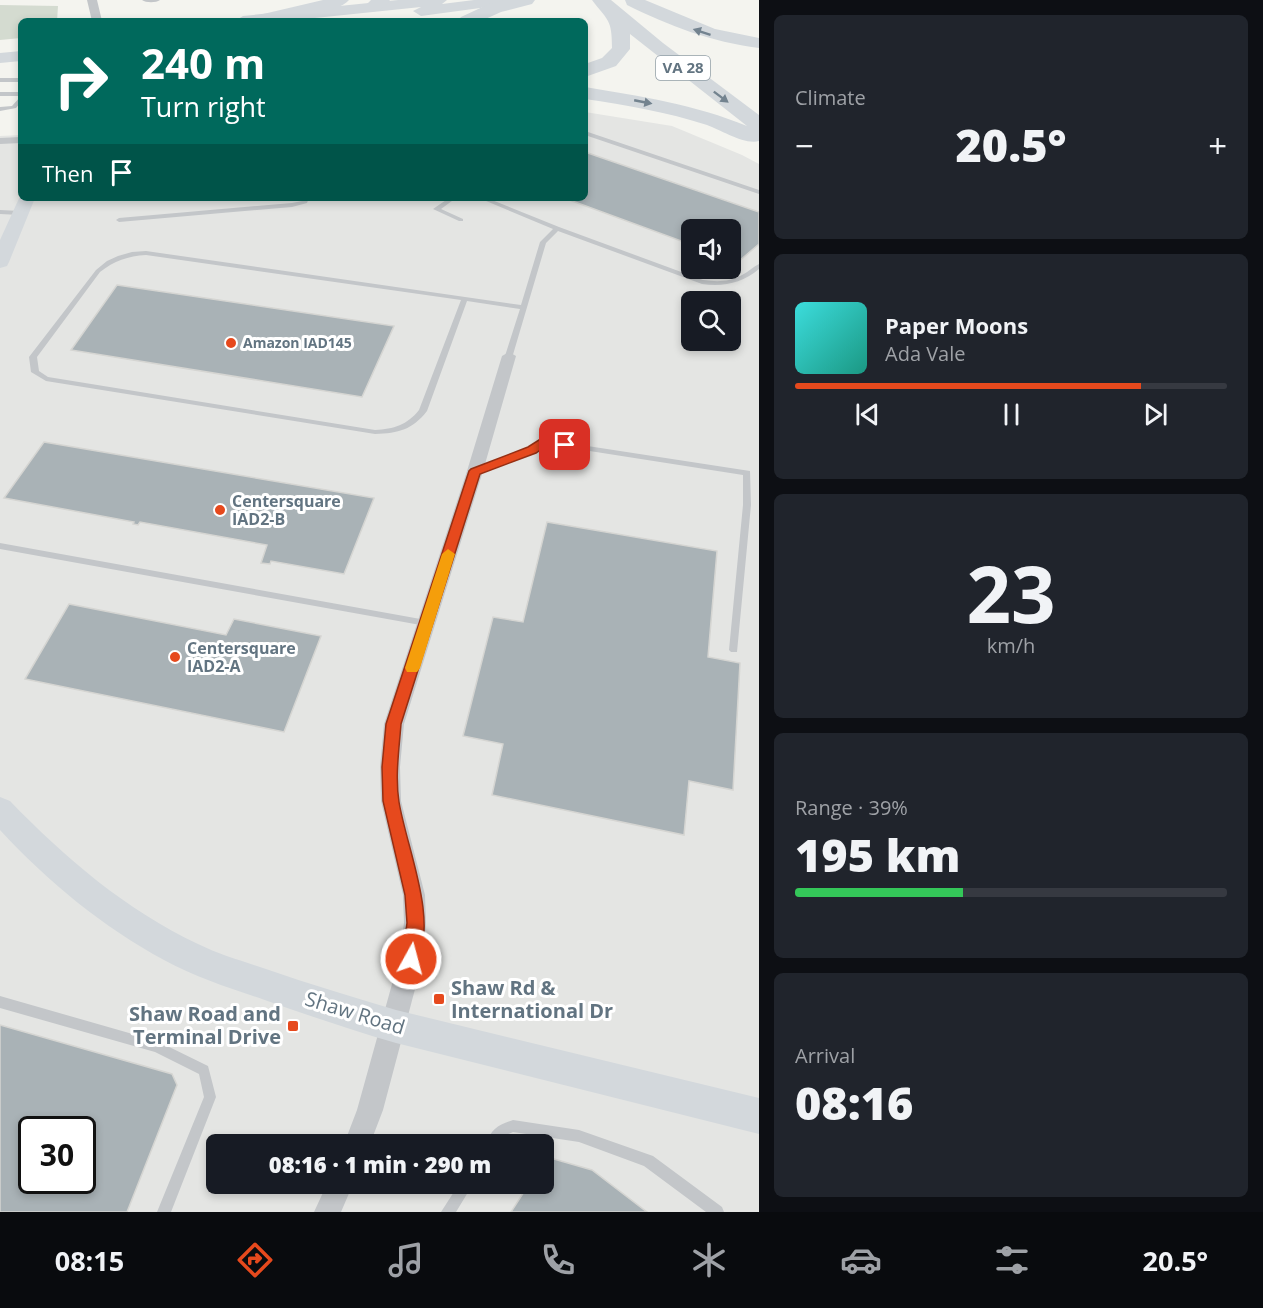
<!DOCTYPE html>
<html lang="en">
<head>
<meta charset="utf-8">
<style>
  body { margin:0; font-family:"Open Sans",sans-serif; background:#20242c; color:#f1f3f6; height:100vh; display:flex; flex-direction:column; font-size:22px; white-space:nowrap }
  * { box-sizing:border-box; margin:0 }
  p { font-size:20px; color:#9ea1a6 }
  .icon { flex:none; width:33px; height:33px; fill:none; stroke:currentColor; stroke-width:2; stroke-linecap:round; stroke-linejoin:round }
  .map { position:relative; flex:1; overflow:hidden }
  .details { display:flex; flex-direction:column; gap:15px; padding:15px; background:#0d0f14; width:504px }
  .details>* { flex:none }
  .top-card { position:absolute; left:18px; top:18px; width:570px; height:183px; border-radius:9px; box-shadow:0 3px 9px #0003; background:#00695c; color:#fff; overflow:hidden }
  .fabs { position:absolute; left:681px; top:219px; display:grid; gap:12px }
  .fabs a { display:grid; place-items:center; width:60px; height:60px; border-radius:9px; background:#171b24; box-shadow:0 3px 9px #0003; font-size:30px }
  .speed { position:absolute; left:18px; top:1116px; display:flex; gap:12px; font-size:30px; font-weight:700; text-align:center }
  .speed>* { display:grid; place-content:center; width:78px; height:78px; border-radius:50%; background:#171b24; box-shadow:0 3px 9px #0003; line-height:1 }
  .speed .limit { border:3px solid #111; border-radius:9px; background:#fff; color:#111 }
  .pin { position:absolute; display:grid; place-items:center; width:51px; height:51px; color:#fff; margin:-26px; border-radius:12px; box-shadow:0 3px 9px #0006 }
  .me { position:absolute; width:66px; margin:-33px; rotate:7deg; stroke-linejoin:round; filter:drop-shadow(0 0 4px #0008) }
  .turn { display:flex; align-items:center; gap:21px; height:126px; padding:0 24px; font-size:27px }
  .turn .icon { width:78px; height:78px; stroke-width:2.5 }
  .turn b { display:block; font-size:42px; line-height:51px }
  .then { display:flex; align-items:center; height:57px; padding:0 24px; background:#0003; gap:12px; font-size:22px }
  .big { font-size:45px; font-weight:800; line-height:1.1 }
  .details .card { flex:1; display:flex; flex-direction:column; justify-content:center; gap:9px; min-width:0; padding:0 21px; border-radius:9px; background:#20242c }
  .details .dial { align-items:center; gap:0 }
  .dial b { font-size:78px; line-height:1 }
  .song { display:flex; align-items:center; gap:18px }
  .cover { width:72px; height:72px; border-radius:9px; background:linear-gradient(135deg,hsl(180 70% 55%),hsl(170 70% 35%)) }
  .played { height:6px; border-radius:3px; background:linear-gradient(90deg,#e6491d 80%,#363941 80%) }
  .keys { display:flex; justify-content:space-around; direction:ltr }
  .heat { display:flex; justify-content:space-between; align-items:center; font-size:33px; direction:ltr }
  .charge { height:9px; border-radius:4px; background:linear-gradient(90deg,#34c759 39%,#363941 0) }
  .trip { position:absolute; left:206px; top:1134px; width:348px; height:60px; border-radius:9px; background:#171b24; box-shadow:0 3px 9px #0003; font-weight:800; line-height:60px; text-align:center }
  .tabs { display:flex; height:96px; justify-content:space-around; align-items:center; background:#090b0e; color:#9ea1a6 }
  .tabs .icon { width:42px; height:42px }
  .tabs .active { color:#e6491d }
  .tabs b { font-size:27px; color:#f1f3f6 }
  main { display:flex; flex:1; min-height:0 }
  .map>svg:first-child { display:block }
  .built { fill:#e4e5e3; fill-rule:evenodd }
  .green { fill:#d4dbd0 }
  .building { fill:#a9b2b6; stroke:#d5d5d2; stroke-width:1.5; fill-rule:evenodd }
  .lines { fill:none; stroke-linecap:round; stroke-linejoin:round }
  .service { fill:#c3c6c9; fill-rule:evenodd }
  .minor { fill:#c3c6c9; fill-rule:evenodd }
  .secondary { fill:#d3d8dc; fill-rule:evenodd }
  .primary { fill:#d3d8dc; fill-rule:evenodd }
  .motorway { fill:#d3d8dc; fill-rule:evenodd }
  .oneway { fill:#73838f }
  .route { fill:#e6491d; stroke:#962f13; stroke-width:1.5 }
  .slow { fill:#f59e0b }
  .poi-dot { fill:#e6491d; stroke:#fff; stroke-width:2 }
  .labels { text-anchor:middle; stroke-width:6; stroke-linejoin:round; paint-order:stroke }
  .far-poi-label { font-size:14px; font-weight:bold; fill:#627481; stroke:#fff; text-anchor:start }
  .shield { fill:#fff; stroke:#919ea7; stroke-width:1.5 }
  .shield-label { font-size:15px; font-weight:bold; fill:#627481 }
  .poi-label { font-size:16px; font-weight:bold; fill:#627481; stroke:#fff; text-anchor:start }
  .near-poi-label { font-size:20px; font-weight:bold; fill:#627481; stroke:#fff; text-anchor:start }
  .near-street-label { font-size:20px; fill:#627481; stroke:#fff }
</style>
</head>
<body>
<main>
<div class="map">
<svg width="759" height="1212" viewBox="0 0 759 1212">
  <rect width="100%" height="100%" fill="#f4f4ef"/>
  <path class="built" d="M585,112L672,126L742,155L759,164V1212H0V136L21,135V198H585ZM692,230H730V268H692ZM692,302H730V340H692ZM32,1130H82V1180H32ZM216,1144H543V1184H216Z"/>
  <path class="green" d="M0,5L58,6L57,21H21V38L0,40Z"/>
  <path class="building" d="M585,152L759,212V244L738,262L730,260V230H692V245L564,198H585Z
    M117,285L394,326L362,397L71,350Z
    M44,442L374,498L344,574L271,561L270,564L261,563L267,545L140,522L138,525L133,524L134,522L4,498Z
    M547,522L717,551L708,657L740,663L733,790L689,781L684,835L492,795L503,744L463,736L493,617L523,622Z
    M69,604L226,635L234,619L321,636L284,732L25,679Z
    M0,1025L172,1074L177,1085L127,1212H0ZM32,1130H82V1180H32Z
    M547,1157L592,1170L647,1212H511L529,1184H543V1163Z"/>
  <g class="lines">
    <path class="service" d="M142,0H160C156,3 146,3 142,0Z
      M0,78H21V82H0Z
      M0,92H21V96H0Z
      M21,96V102L16,108L0,111V107L12,106Z
      M585,131L759,190V194L585,135Z
      M303,198H309L307,203L292,207L119,222L116,220L119,218L292,203L302,201Z
      M449,198H456L441,209L463,219V221H459L433,209Z
      M479,198H487L559,227L703,280C717,282 730,282 742,275C748,272 753,267 759,264V269C742,283 724,287 702,284L558,231L546,243L512,358H509L505,356L520,309L467,301L427,411C412,430 399,433 375,434L46,381L31,372L29,357L96,270L107,261L118,256L132,252L146,251L521,305L540,242L553,229ZM146,255L461,300L419,410C407,425 394,429 375,430L48,377L39,371L37,357L100,272C114,261 128,256 146,255Z
      M0,210L20,211L23,213L20,215L0,214Z
      M539,439H542L750,471L751,505L737,652H731L729,650L743,505V475L545,444L543,448L535,452L478,473H472L471,471L472,469L529,448L537,444Z
      M0,543L426,620L431,623L426,626L0,549Z
      M0,996L157,1041L208,1066L216,1097L171,1212H157L204,1097L199,1074L155,1052L0,1008Z
      M513,1120L579,1130L653,1156L722,1207L724,1212H706L644,1166L579,1142L513,1132L506,1135L499,1144H486C491,1129 498,1125 513,1120Z
      M459,1184H473L456,1212H441Z"/>
    <path class="minor" d="M87,0H97L102,21H92Z
      M21,137V143L0,144V138Z
      M509,352L516,356L483,471L404,724L400,767L401,801L425,895L426,923L423,959L383,1110L370,1144H344L357,1110L399,959L404,923L403,895L381,801L380,767L384,724L467,471L502,356Z
      M327,1184H353L341,1212H314Z"/>
    <path class="secondary" d="M21,194V198H35L9,262L7,266L0,268V240Z
      M0,797L10,801C65,858 126,910 198,944C220,955 243,961 266,969C309,984 353,997 396,1010L759,1098V1134L396,1043C351,1030 307,1015 262,999C229,988 195,977 164,960C103,927 48,882 0,830Z"/>
    <path class="primary" d="M398,0H447L442,4L474,0H517L510,4L421,16L413,11L421,7L286,21H235L243,16Z
      M21,51V61L0,63V53Z"/>
    <path class="motorway" d="M323,0H349C338,14 276,21 258,21L256,19L259,15Z
      M371,0H390C384,9 377,13 367,11L364,7Z
      M506,0H535L532,4L501,12L481,21H458L461,17L489,4Z
      M592,0H611L663,43L759,115V141C744,145 721,130 707,125C667,112 626,105 585,99V87C640,96 696,105 747,126L630,34V49L616,66L585,77V64L602,58L612,48C612,19 608,21 592,0Z
      M625,0H645L715,29L759,38V48C711,42 670,26 627,5Z"/>
  </g>
  <defs><path id="oneway-solid" d="M-6-.8H1V-3.2L6.5 0L1 3.2V.8H-6Z" transform="scale(1.5)"/></defs>
  <g class="oneway">
    <use href="#oneway-solid" transform="translate(702 32) rotate(-162)"/>
    <use href="#oneway-solid" transform="translate(721 97) rotate(37)"/>
    <use href="#oneway-solid" transform="translate(643 102) rotate(11)"/>
  </g>
  <path class="route" d="M542,438L565,441L571,445L565,449L546,446L536,453L480,474L401,724C399,750 395,777 399,802C407,850 438,917 417,964L411,967L405,964L402,959L407,923L405,895L383,801L382,767L386,724L469,471L471,469L528,447Z"/>
  <path class="slow" d="M448,549L455,554L420,668L417,672H407L405,668L442,554Z"/>
  <g class="poi-dot">
    <circle cx="231" cy="343" r="6"/>
    <circle cx="220" cy="510" r="6"/>
    <circle cx="175" cy="657" r="6"/>
    <rect x="433" y="993" width="12" height="12" rx="3"/>
    <rect x="287" y="1020" width="12" height="12" rx="3"/>
  </g>
  <g class="labels">
    <g class="far-poi-label">
      <text x="243" y="348">Amazon IAD145</text>
    </g>
    <rect class="shield" x="656" y="56" width="54" height="24" rx="4.5"/>
    <g class="shield-label">
      <text x="683" y="73">VA 28</text>
    </g>
    <g class="poi-label">
      <text x="232" y="507">Centersquare<tspan x="232" dy="18">IAD2-B</tspan></text>
      <text x="187" y="654">Centersquare<tspan x="187" dy="18">IAD2-A</tspan></text>
    </g>
    <g class="near-poi-label">
      <text x="451" y="995">Shaw Rd &amp;<tspan x="451" dy="23">International Dr</tspan></text>
      <text x="281" y="1021" text-anchor="end">Shaw Road and<tspan x="281" dy="23">Terminal Drive</tspan></text>
    </g>
    <g class="near-street-label">
      <text transform="translate(355 1013) rotate(17)" y="7">Shaw Road</text>
    </g>
  </g>
</svg>
<div class="fabs">
<a><svg class="icon" aria-label="sound" viewBox="0 0 24 24"><path d="M4 9h4l5-4v14l-5-4H4zM17 9q2 3 0 6"/></svg></a>
<a><svg class="icon" aria-label="search" viewBox="0 0 24 24"><circle cx="10" cy="10" r="6"/><path d="M15 15l6 6"/></svg></a>
</div>
<div class="speed"><div class="limit">30</div></div>
<div class="pin" style="left:565px;top:445px;background:#d93025"><svg class="icon" aria-label="arrive" viewBox="0 0 24 24"><path d="M6 21V4h12l-3 4 3 4H6"/></svg></div>
<svg class="me" style="left:411px;top:959px" viewBox="-20 -20 40 40"><circle r="17" fill="#e6491d" stroke="#fff" stroke-width="3"/><path d="M0-11L8 9 0 5-8 9z" fill="#fff"/></svg>
<div class="trip">08:16 · 1 min · 290 m</div>
<div class="top-card">
<div class="turn"><svg class="icon" aria-label="right" viewBox="0 0 24 24"><path d="M7 20v-9h11M14 6l5 5-5 5"/></svg><div><b>240 m</b>Turn right</div></div>
<div class="then">Then<svg class="icon" aria-label="arrive" viewBox="0 0 24 24"><path d="M6 21V4h12l-3 4 3 4H6"/></svg></div>
</div>
</div>
<section class="details">
<div class="card"><p>Climate</p>
<div class="heat"><a>−</a><b class="big">20.5°</b><a>+</a></div>
</div>
<div class="card">
<div class="song"><i class="cover"></i><div><b>Paper Moons</b><p>Ada Vale</p></div></div>
<div class="played"></div>
<div class="keys"><svg class="icon" aria-label="previous" viewBox="0 0 24 24"><path d="M18 5L8 12l10 7zM5 5v14"/></svg><svg class="icon" aria-label="pause" viewBox="0 0 24 24"><path d="M8 5v14M16 5v14"/></svg><svg class="icon" aria-label="next" viewBox="0 0 24 24"><path d="M6 5l10 7-10 7zM19 5v14"/></svg></div>
</div>
<div class="card dial"><b>23</b><p>km/h</p></div>
<div class="card"><p>Range · 39%</p><b class="big">195 km</b><div class="charge"></div></div>
<div class="card"><p>Arrival</p><b class="big">08:16</b></div>
</section>
</main>
<nav class="tabs">
<b>08:15</b>
<svg class="icon active" aria-label="directions" viewBox="0 0 24 24"><path d="M12 3l9 9-9 9-9-9zM9 14v-3h6M13 9l2 2-2 2"/></svg>
<svg class="icon" aria-label="music" viewBox="0 0 24 24"><path d="M9 18V5l10-2v13"/><circle cx="6" cy="18" r="3"/><circle cx="16" cy="16" r="3"/></svg>
<svg class="icon" aria-label="phone" viewBox="0 0 24 24"><path d="M5 4h4l2 5-3 2q2 4 5 5l2-3 5 2v4C11 20 4 13 5 4z"/></svg>
<svg class="icon" aria-label="climate" viewBox="0 0 24 24"><path d="M12 3v18M4 7l16 10M4 17L20 7"/></svg>
<svg class="icon" aria-label="car" viewBox="0 0 24 24"><path d="M5 17H2v-5l4-1 3-4h7l3 4 3 1v5h-3M9 17h6M6 11h13"/><circle cx="7" cy="17" r="2"/><circle cx="17" cy="17" r="2"/></svg>
<svg class="icon" aria-label="filters" viewBox="0 0 24 24"><path d="M4 7h16M4 17h16"/><circle cx="9" cy="7" r="2"/><circle cx="15" cy="17" r="2"/></svg>
<b>20.5°</b>
</nav>
</body>
</html>
